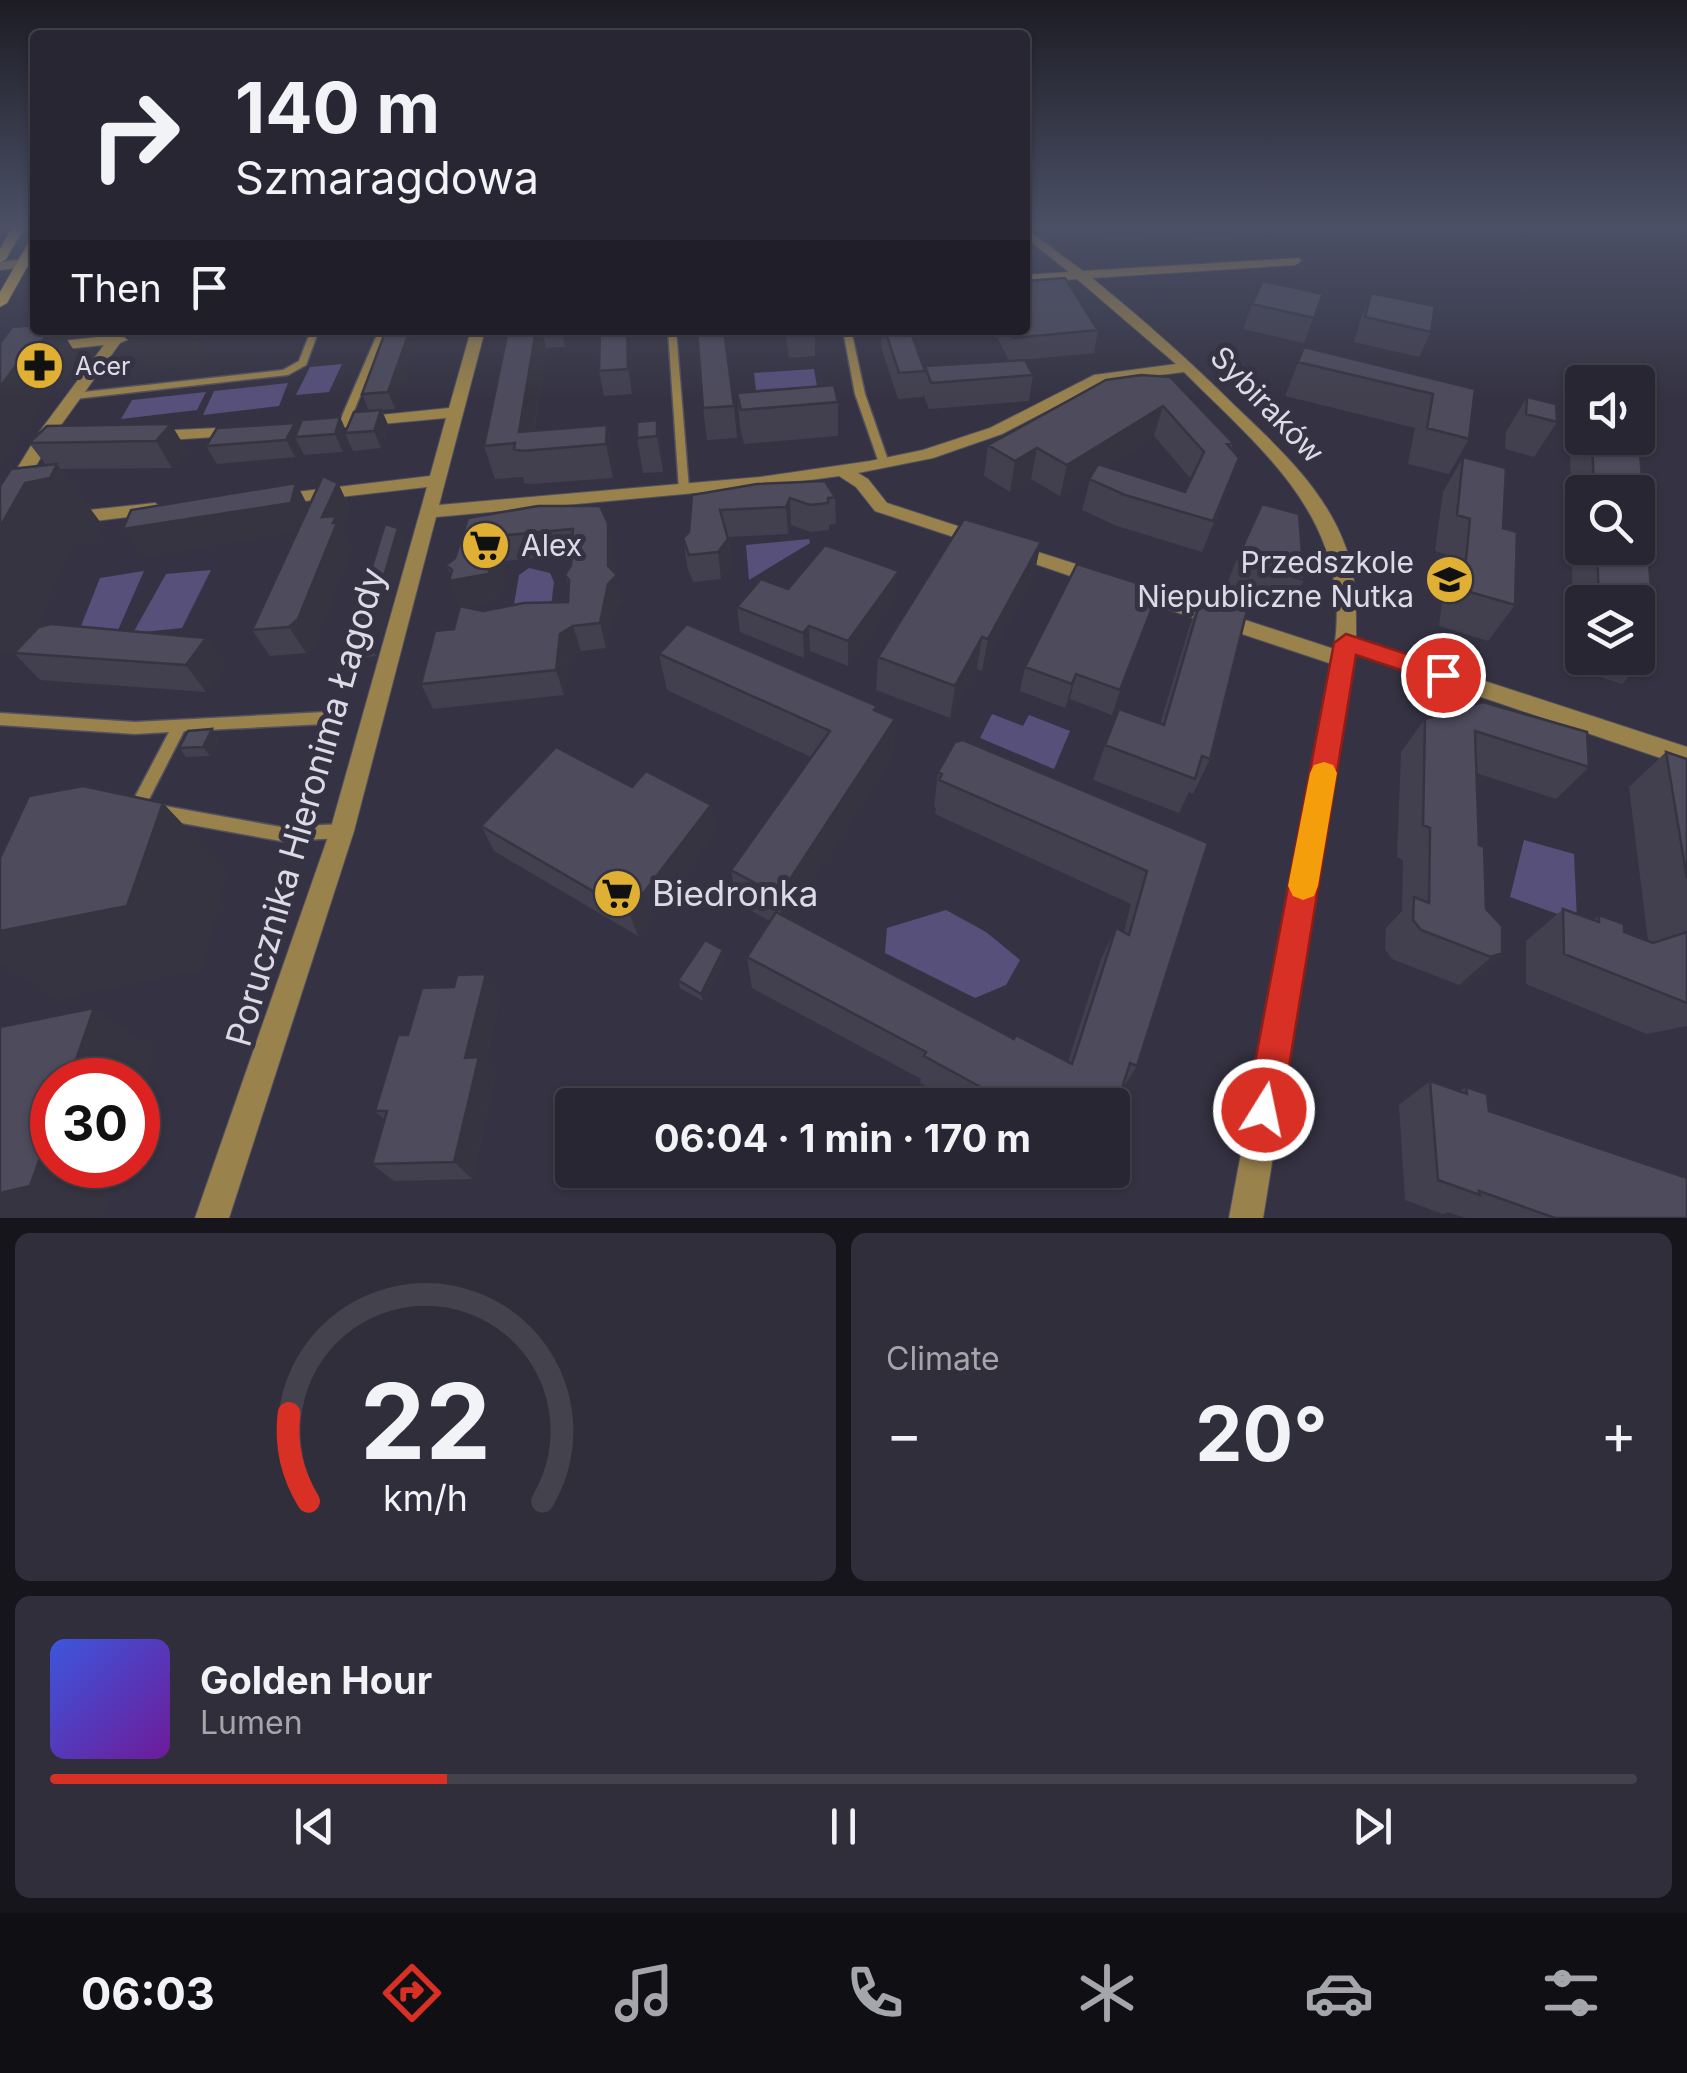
<!DOCTYPE html>
<html lang="en">
<head>
<meta charset="utf-8">
<style>
  body { margin:0; font-family:Inter,sans-serif; background:#302e3a; color:#f1f3f6; height:100vh; display:flex; flex-direction:column; font-size:38px; white-space:nowrap }
  * { box-sizing:border-box; margin:0 }
  p { font-size:32px; color:#a5a5ac }
  .icon { flex:none; width:55px; height:55px; fill:none; stroke:currentColor; stroke-width:2; stroke-linecap:round; stroke-linejoin:round }
  .map { position:relative; height:1218px; overflow:hidden }
  .details { display:flex; flex-direction:column; gap:15px; padding:15px; background:#16151c; flex:1 }
  .details>* { flex:none }
  .banner { position:absolute; left:30px; top:30px; width:1000px; height:305px; border-radius:10px; box-shadow:0 2px 8px #0004,0 0 0 2px #44434d; background:#282632; color:#f1f3f6; overflow:hidden }
  .buttons { position:absolute; left:1565px; top:365px; display:grid; gap:20px }
  .buttons a { display:grid; place-items:center; width:90px; height:90px; border-radius:10px; background:#282632; box-shadow:0 2px 8px #0004,0 0 0 2px #44434d; font-size:50px }
  .speed { position:absolute; left:30px; top:1058px; display:flex; gap:20px; font-size:50px; font-weight:700; text-align:center }
  .speed>* { display:grid; place-content:center; width:130px; height:130px; border-radius:50%; background:#282632; box-shadow:0 2px 8px #0004,0 0 0 2px #44434d; line-height:1 }
  .speed .limit { border:15px solid #d22; background:#fff; color:#111 }
  .pin { position:absolute; display:grid; place-items:center; width:85px; height:85px; color:#fff; margin:-42px; border:5px solid #fff; border-radius:50%; box-shadow:0 2px 10px #0007 }
  .me { position:absolute; width:110px; margin:-55px; rotate:10deg; stroke-linejoin:round; filter:drop-shadow(0 0 8px #0008) }
  .turn { display:flex; align-items:center; gap:35px; height:210px; padding:0 40px; font-size:45px }
  .turn .icon { width:130px; height:130px; stroke-width:2.5 }
  .turn b { display:block; font-size:70px; line-height:85px }
  .then { display:flex; align-items:center; height:95px; padding:0 40px; background:#0003; gap:20px; font-size:38px }
  .big { font-size:75px; font-weight:700; line-height:1.1 }
  .details .widget { flex:1; display:flex; flex-direction:column; justify-content:center; gap:15px; min-width:0; padding:0 35px; border-radius:15px; background:#302e3a }
  .details .dial { align-items:center; gap:0 }
  .dial svg { height:260px; overflow:visible; fill:none; stroke:#44434d; stroke-width:7; stroke-linecap:round; text-anchor:middle }
  .dial text { fill:#f1f3f6; stroke:none }
  .song { display:flex; align-items:center; gap:30px }
  .cover { width:120px; height:120px; border-radius:15px; background:linear-gradient(135deg,hsl(230 70% 55%),hsl(280 70% 35%)) }
  .played { height:10px; border-radius:5px; background:linear-gradient(90deg,#d93025 25%,#44434d 25%) }
  .keys { display:flex; justify-content:space-around; direction:ltr }
  .heat { display:flex; justify-content:space-between; align-items:center; font-size:55px; direction:ltr }
  .details .tiles { flex:1; display:grid; gap:15px; grid-template-columns:1fr 1fr }
  .widget:last-child { grid-column:span 2 }
  .trip { position:absolute; left:555px; top:1088px; width:575px; height:100px; border-radius:10px; background:#282632; box-shadow:0 2px 8px #0004,0 0 0 2px #44434d; font-weight:700; line-height:100px; text-align:center }
  .tabs { display:flex; height:160px; justify-content:space-around; align-items:center; background:#100f14; color:#a5a5ac }
  .tabs .icon { width:70px; height:70px }
  .tabs .current { color:#d93025 }
  .tabs b { font-size:45px; color:#f1f3f6 }
  .map>svg:first-child { display:block }
  .green { fill:#56507a }
  .lines { fill:none; stroke-linecap:round; stroke-linejoin:round }
  .lane-casing { stroke:#535160; stroke-width:3 }
  .street-casing { stroke:#535160; stroke-width:2 }
  .secondary-casing { stroke:#535160; stroke-width:2 }
  .lane { fill:#99824c; fill-rule:evenodd }
  .street { fill:#99824c; fill-rule:evenodd }
  .secondary { fill:#d2ad52; fill-rule:evenodd }
  .wall { fill:#42404f; fill-rule:evenodd }
  .shaded-wall { fill:#363440 }
  .building { fill:#4d4b5c; stroke:#363440; stroke-width:2.5 }
  .route { fill:#d93025; stroke:#8d1f18; stroke-width:2.5 }
  .slow { fill:#f59e0b }
  .labels { text-anchor:middle; stroke-width:10; stroke-linejoin:round; paint-order:stroke }
  .far-poi-label { font-size:25px; fill:#dcdbe5; stroke:#353343; text-anchor:start }
  .street-label { font-size:30px; fill:#dcdbe5; stroke:#353343 }
  .poi-label { font-size:30px; fill:#dcdbe5; stroke:#353343; text-anchor:start }
  .near-street-label { font-size:35px; fill:#dcdbe5; stroke:#353343 }
  .near-poi-label { font-size:35px; fill:#dcdbe5; stroke:#353343; text-anchor:start }
</style>
</head>
<body>
<div class="map">
<svg width="1687" height="1218" viewBox="0 0 1687 1218">
  <rect width="100%" height="100%" fill="#353343"/>
  <path class="green" d="M342,364L329,392L296,395L310,367Z
    M814,369L817,386L756,390L754,373Z
    M288,383L279,406L203,415L214,391Z
    M206,392L197,410L121,419L132,400Z
    M809,539L810,543L749,580L746,545Z
    M529,568L550,573L554,582L551,606L513,610L519,575Z
    M211,570L182,628L133,633L166,574Z
    M144,571L118,630L79,631L100,578Z
    M992,714L1023,726L1029,715L1070,731L1054,769L980,738Z
    M1524,840L1574,854L1577,921L1510,897Z
    M946,910L986,932L1020,960L1006,985L975,998L885,953L887,928Z"/>
  <g class="lines">
    <defs>
      <path id="lane" d="M311,330H319L306,365L288,375L74,399L69,396L74,393L283,370L299,361Z
        M379,330H387L349,423L348,425H340L339,423Z
        M668,330H676L689,489L684,492L679,489Z
        M843,330H851L865,394L889,463L888,465H880L879,463L855,394Z
        M325,712L330,714L332,718L330,722L325,724L184,731L141,815L136,817L131,815L128,810L169,732L135,734L0,725V713L135,722Z
        M159,805L281,827L342,824L347,826L350,831L347,836L342,838L281,841L159,819L154,817L151,812L154,807Z"/>
      <path id="street" d="M1025,228L1083,271L1299,258L1301,261L1295,265L1092,278C1142,319 1189,360 1234,405C1278,447 1325,489 1346,548C1357,578 1356,607 1356,639L1687,747V767L1355,654L1263,1218H1229L1332,664L1125,595L1122,590L1132,583L1334,649C1354,522 1265,453 1184,372L1103,382L1002,434L933,458L858,473L868,479L887,503L988,536L990,540L988,544L981,546L875,511L856,487L839,476L760,487L436,517L354,831L229,1218H195L330,831L427,487L279,504L270,499L279,494L430,476L446,418L317,430L311,428V422L449,408L471,330H485L439,505L760,477L870,461L923,450L990,428L1094,375L1176,364L1077,279L1025,283V275L1069,272L1025,237Z
        M35,258V266L0,270V262Z
        M116,335L129,339L120,343L56,432L19,494H7L4,490L40,431L104,345L0,356V348Z
        M239,427L247,432L245,435L153,441L145,436L153,431Z
        M155,503L164,509L161,513L70,524L61,518L70,512Z
        M1013,544L1107,574L1110,579L1100,586L1006,554L1004,550Z"/>
      <path id="secondary" d="M12,228H24L6,259L0,263V249Z
        M35,238V253L7,303L0,307V292L29,242Z"/>
    </defs>
    <use href="#lane" class="lane-casing"/>
    <use href="#street" class="street-casing"/>
    <use href="#secondary" class="secondary-casing"/>
    <use href="#lane" class="lane"/>
    <use href="#street" class="street"/>
    <use href="#secondary" class="secondary"/>
  </g>
  <path class="wall" d="M1085,228H1144L1140,242L1101,240Z
    M1182,228H1239L1235,241L1192,243Z
    M1371,293L1431,332L1419,357L1354,342L1361,318Z
    M1323,294L1304,343L1243,329L1252,304Z
    M505,330H567L565,347L546,348L534,431L607,425L614,459L613,478L532,484L524,483L523,477L495,479L484,446L507,335Z
    M632,330V394L604,396L599,371Z
    M785,330H815V356L789,358Z
    M882,330H910L924,370L1009,361L997,336L981,337L977,330H1098L1094,353L1022,360L1033,375L1029,401L929,409L923,394V397L898,399L881,347Z
    M421,332L395,409L382,410L389,427L381,448L353,451L347,438L343,452L304,455L300,447L295,457L217,464L206,446L295,423L298,430L340,417L346,431L369,411L362,394Z
    M1304,347L1475,389L1469,439L1449,474L1408,464L1415,428L1285,396Z
    M1141,375L1233,443L1231,449L1228,488L1202,552L1117,526L1082,510L1091,476L1060,496L1031,479L1010,492L984,476L988,445ZM1154,436L1191,479L1185,492L1107,466Z
    M737,393L838,402V436L744,444L740,427Z
    M1527,397L1557,422L1534,457L1505,449L1506,432Z
    M734,406L737,438L707,440L703,408Z
    M657,420L662,455L663,472L643,473L637,438Z
    M171,424L187,451L172,468L61,469L103,526L97,540L73,545L32,634L206,638L226,666L206,692L40,680L14,653L16,651L0,654V486L46,465L29,443Z
    M1582,429V438H1638L1656,650L1622,684L1574,669L1570,447ZM1582,492H1638V548H1582ZM1582,602H1638V658H1582Z
    M1463,457L1503,528L1515,605L1488,641L1439,626L1448,555L1435,551L1443,492Z
    M296,483L309,508L338,483L350,509L342,528L351,549L314,645L306,653L270,656L252,630L298,531L143,556Z
    M692,495L835,497L836,524L829,525V530L811,532L791,525L788,534L728,537L732,566L721,579L693,582L687,566L683,538L689,532Z
    M538,506L614,548V572L623,600L614,609L606,648L581,651L568,659L564,695L433,709L421,684L454,629L460,606L449,581L451,575L446,565ZM572,555L571,565L565,575L569,590L568,602L483,611L460,606L497,599L505,583V561Z
    M1041,542L1034,575L982,671L977,669L950,718L876,690L878,657Z
    M406,546L376,656L360,658L350,639Z
    M1237,559L1304,580L1290,607L1226,586Z
    M788,589L897,596L848,666L810,651L804,658L740,632L737,607Z
    M1159,590L1112,715L1070,699L1065,708L1020,691L1025,667Z
    M1203,592L1210,759L1193,794L1189,792L1179,813L1093,780L1105,745L1160,724L1189,628Z
    M659,654L876,711L895,719L893,755L788,919L1014,1039L1068,1062L1101,959L1116,928L1124,932L1131,904L935,814L936,808L934,807L938,772L1208,843L1137,1066L1112,1105H959L920,1083L921,1079L752,988L747,957L770,921L737,903L731,870L811,757L667,690Z
    M1483,702L1589,767L1556,799L1476,773L1479,845L1486,909L1502,953L1469,982L1459,985L1392,959L1385,949L1386,928L1402,911L1403,860L1397,857L1401,752L1425,719Z
    M212,729L219,738L210,756L186,757L179,748Z
    M1666,752L1687,759V1026L1647,1034L1526,984V941L1563,909L1593,920L1599,915L1624,932L1648,941L1629,787Z
    M632,787L711,805L716,831L638,936L494,851L481,826Z
    M725,958L703,1001L680,988L678,980Z
    M500,997L485,1064L495,1078L472,1179L394,1181L372,1164L385,1120L375,1111Z
    M1430,1081L1460,1091L1466,1087L1489,1111L1687,1218H1465L1448,1212L1443,1214L1405,1200L1399,1105Z
    M1071,1170H1091L1086,1177Z"/>
  <path class="shaded-wall" d="M51,330H61L80,360L65,381L57,382L0,468V387L31,345Z
    M194,330L204,349L209,365L147,371L127,338Z
    M410,330H420L421,332L395,409L388,392Z
    M536,330H542L546,348L531,450L519,432Z
    M561,330H567L565,347Z
    M627,330H632V394L628,369Z
    M1163,406L1154,436L1060,496L1067,465Z
    M381,410L389,427L381,448L374,431Z
    M340,417L347,433H345L347,438L343,452L335,434Z
    M657,420L662,455L663,472L657,436Z
    M295,423L302,437H295L300,447L295,457L286,440Z
    M171,424L187,451L172,468L156,441Z
    M607,425L614,459L613,478L606,444Z
    M1037,448L1031,479L1010,492L1015,461Z
    M57,464L103,526L97,540L73,545L25,650L0,654V527L25,483Z
    M296,483L310,510L306,530L143,556L123,529Z
    M338,483L350,509L342,528L351,549L314,645L306,653L289,627L322,517Z
    M790,498L791,525L788,534L786,507Z
    M608,523L614,548V578L617,575L623,600L614,609L606,648L600,623L608,566Z
    M398,528L406,546L376,656L366,638Z
    M496,536L505,561V583L497,599L460,606L449,581Z
    M728,539L732,566L721,579L718,552Z
    M1041,542L1034,575L982,671L988,639Z
    M899,571L897,596L848,666V641Z
    M1159,590L1151,615L1112,715L1120,690Z
    M573,626L581,651L568,659L564,695L556,670L560,634Z
    M809,626L810,651L804,658L803,633Z
    M982,637L977,669L950,718L955,686Z
    M206,638L226,666L206,692L186,665Z
    M1076,674L1070,699L1065,708L1072,684Z
    M895,719L893,755L783,928L779,896Z
    M212,729L219,738L210,756L203,747Z
    M163,803L228,872L202,970L56,1000L0,963V931Z
    M711,805L716,831L638,936L629,912Z
    M723,950L725,958L703,1001L701,994Z
    M1502,953L1469,982L1459,985L1491,957Z
    M486,974L500,997L485,1064L495,1078L472,1179L454,1162L465,1058Z
    M94,1008L155,1050L138,1106V1080H69Z
    M52,1125V1165H120L104,1217L0,1218V1193Z"/>
  <path class="building" d="M1065,278L1098,330L1013,338L1009,330H1025V281Z
    M1263,281L1323,294L1314,318L1252,304Z
    M1371,293L1435,306L1431,332L1365,317Z
    M35,325V330H51L40,344L31,345L0,387V343L12,327Z
    M135,330H190L191,332L127,338L126,334Z
    M386,330H410L388,392L362,394Z
    M508,330H536L519,432L607,425L606,444L522,451L514,449L515,443L484,446Z
    M600,330H627L628,369L599,371Z
    M697,330H724L734,406L703,408Z
    M787,330H815V331L788,333Z
    M885,330H910L925,371L899,373Z
    M1304,347L1475,389L1469,439L1427,428L1433,394L1298,362Z
    M1025,360L1033,375L931,383L925,366Z
    M1141,375L1170,377L1233,443L1227,444L1239,458L1213,521L1125,495L1089,479L1098,464L1185,492L1204,452L1163,406L1067,465L1037,448L1015,461L988,445L1106,380Z
    M834,385L838,402L741,410L737,393Z
    M1527,397L1556,404L1557,422L1526,414Z
    M381,410L374,431L345,433L354,412Z
    M340,417L335,434L295,437L302,420Z
    M657,420V436L637,438V422Z
    M295,423L286,440L206,446L217,428Z
    M171,424L156,441L29,443L47,426Z
    M1638,428L1656,650L1651,648V653L1638,649V602H1599L1597,548H1638V492H1594L1592,438H1638Z
    M1463,457L1506,468L1503,528L1517,532L1515,605L1463,590L1470,519L1457,515Z
    M57,464L50,478L25,483L0,527V486L11,469Z
    M323,476L338,483L322,517L336,516L333,523H337L298,619L289,627L252,630Z
    M825,481L835,497L828,498V503L810,505L790,498L786,507L720,510L728,539L718,552L689,555L683,538L689,532L692,495L757,484Z
    M296,483L291,503L123,529L131,510Z
    M1262,504L1299,514L1304,580L1237,559Z
    M538,506H600L608,523V566L617,575L608,584L600,623L573,626L560,634L556,670L421,684L435,631L454,629L460,606L483,611L524,603L568,602L569,580L565,575L571,565L573,529L496,536V557L488,574L449,581L452,570L446,565L455,558L468,518Z
    M964,519L1041,542L988,639L982,637L955,686L878,657Z
    M385,524L398,528L366,638L350,639Z
    M825,545L899,571L848,641L809,626L803,633L737,607L761,579L788,589Z
    M1077,564L1159,590L1120,690L1076,674L1072,684L1025,667Z
    M1203,592L1248,606L1210,759L1202,756L1195,779L1105,745L1119,709L1164,725Z
    M51,624L206,638L186,665L14,653L39,627Z
    M687,624L877,706L874,710L895,719L779,896L731,870L830,731L659,654Z
    M1483,702L1587,732L1589,767L1475,731L1479,845L1484,847L1486,909L1502,926V953L1491,957L1421,930L1413,920L1414,897L1429,903L1430,828L1423,825L1425,719Z
    M212,729L203,747L179,748L188,731Z
    M963,740L1208,843L1137,1066L1130,1063L1112,1120V1105H1007L1008,1102L924,1056L926,1052L747,957L776,912L1014,1039L1016,1035L1072,1064L1116,928L1129,935L1147,871L939,780L942,774L938,772L955,742Z
    M556,747L632,787L646,771L711,805L629,912L481,826Z
    M1666,752L1687,759V879Z
    M83,786L163,803L127,906L0,931V858L29,796Z
    M1563,909L1599,922V915L1624,924V932L1653,943L1687,932V1003L1564,954Z
    M705,940L723,950L701,994L678,980Z
    M486,974L465,1058L479,1057L454,1162L372,1164L387,1111H375L398,1035H408L422,988L454,987L457,975Z
    M94,1008L69,1080H52V1125L30,1186L0,1193V1027Z
    M1430,1081L1467,1094L1466,1087L1487,1094L1489,1111L1687,1178V1218H1555L1479,1191L1480,1195L1438,1180Z
    M571,1123L572,1147H567Z"/>
  <linearGradient id="sky" x2="0" y2="1"><stop stop-color="#1d1c25"/><stop offset="0.57" stop-color="#4b5066"/><stop offset="1" stop-color="#4b5066" stop-opacity="0"/></linearGradient>
  <rect width="1687" height="398" fill="url(#sky)"/>
  <path class="route" d="M1346,634L1452,669L1455,675L1443,684L1356,655L1282,1110L1276,1123L1264,1128L1252,1123L1246,1110L1334,643Z"/>
  <path class="slow" d="M1324,762L1333,765L1337,773L1318,886L1314,896L1303,900L1293,896L1288,886L1310,773L1314,765Z"/>
  <defs>
    <symbol id="pharmacy-disc" viewBox="-11 -11 22 22"><circle r="9.5" fill="#dfb034" stroke="#353343"/><path d="M-2-6h4v4h4v4h-4v4h-4v-4h-4v-4h4Z" fill="#111"/></symbol>
    <symbol id="supermarket-disc" viewBox="-11 -11 22 22"><circle r="9.5" fill="#dfb034" stroke="#353343"/><path d="M-6-5.5h2.5l.6 2H6L4.5 2H-2.5L-4.4-4H-6ZM-1.5 3.2a1.3 1.3 0 1 0 .1 0ZM3 3.2a1.3 1.3 0 1 0 .1 0Z" fill="#111"/></symbol>
    <symbol id="school-disc" viewBox="-11 -11 22 22"><circle r="9.5" fill="#dfb034" stroke="#353343"/><path d="M0-5L7-2L0 1L-7-2ZM-4 1L0 2.5L4 1V4Q0 6-4 4Z" fill="#111"/></symbol>
  </defs>
  <g fill-rule="evenodd">
    <use href="#pharmacy-disc" x="12" y="338" width="55" height="55"/>
    <use href="#supermarket-disc" x="458" y="518" width="55" height="55"/>
    <use href="#school-disc" x="1422" y="552" width="55" height="55"/>
    <use href="#supermarket-disc" x="590" y="866" width="55" height="55"/>
  </g>
  <g class="labels">
    <g class="far-poi-label">
      <text x="75" y="375">Acer</text>
    </g>
    <g class="street-label">
      <text transform="translate(1267 405) rotate(46)" y="10">Sybiraków</text>
    </g>
    <g class="poi-label">
      <text x="521" y="556">Alex</text>
      <text x="1414" y="573" text-anchor="end">Przedszkole<tspan x="1414" dy="34">Niepubliczne Nutka</tspan></text>
    </g>
    <g class="near-street-label">
      <text transform="translate(306 807) rotate(-74)" y="12">Porucznika Hieronima Łagody</text>
    </g>
    <g class="near-poi-label">
      <text x="652" y="906">Biedronka</text>
    </g>
  </g>
</svg>
<div class="buttons">
<a><svg class="icon" aria-label="sound" viewBox="0 0 24 24"><path d="M4 9h4l5-4v14l-5-4H4zM17 9q2 3 0 6"/></svg></a>
<a><svg class="icon" aria-label="search" viewBox="0 0 24 24"><circle cx="10" cy="10" r="6"/><path d="M15 15l6 6"/></svg></a>
<a><svg class="icon" aria-label="layers" viewBox="0 0 24 24"><path d="M12 4l9 5-9 5-9-5zM3 14l9 5 9-5"/></svg></a>
</div>
<div class="speed"><div class="limit">30</div></div>
<div class="pin" style="left:1443px;top:675px;background:#d93025"><svg class="icon" aria-label="arrive" viewBox="0 0 24 24"><path d="M6 21V4h12l-3 4 3 4H6"/></svg></div>
<svg class="me" style="left:1264px;top:1110px" viewBox="-20 -20 40 40"><circle r="17" fill="#d93025" stroke="#fff" stroke-width="3"/><path d="M0-11L8 9 0 5-8 9z" fill="#fff"/></svg>
<div class="trip">06:04 · 1 min · 170 m</div>
<div class="banner">
<div class="turn"><svg class="icon" aria-label="right" viewBox="0 0 24 24"><path d="M7 20v-9h11M14 6l5 5-5 5"/></svg><div><b>140 m</b>Szmaragdowa</div></div>
<div class="then">Then<svg class="icon" aria-label="arrive" viewBox="0 0 24 24"><path d="M6 21V4h12l-3 4 3 4H6"/></svg></div>
</div>
</div>
<section class="details">
<div class="tiles">
<div class="widget dial"><svg viewBox="0 0 100 80">
<path d="M14 69A42 42 0 1 1 86 69"/>
<path d="M14 69A42 42 0 0 1 8 42" stroke="#d93025"/>
<text x="50" y="56" font-size="32" font-weight="700">22</text>
<text x="50" y="72" font-size="11">km/h</text>
</svg></div>
<div class="widget"><p>Climate</p>
<div class="heat"><a>−</a><b class="big">20°</b><a>+</a></div>
</div>
<div class="widget">
<div class="song"><i class="cover"></i><div><b>Golden Hour</b><p>Lumen</p></div></div>
<div class="played"></div>
<div class="keys"><svg class="icon" aria-label="previous" viewBox="0 0 24 24"><path d="M18 5L8 12l10 7zM5 5v14"/></svg><svg class="icon" aria-label="pause" viewBox="0 0 24 24"><path d="M8 5v14M16 5v14"/></svg><svg class="icon" aria-label="next" viewBox="0 0 24 24"><path d="M6 5l10 7-10 7zM19 5v14"/></svg></div>
</div>
</div>
</section>
<nav class="tabs">
<b>06:03</b>
<svg class="icon current" aria-label="directions" viewBox="0 0 24 24"><path d="M12 3l9 9-9 9-9-9zM9 14v-3h6M13 9l2 2-2 2"/></svg>
<svg class="icon" aria-label="music" viewBox="0 0 24 24"><path d="M9 18V5l10-2v13"/><circle cx="6" cy="18" r="3"/><circle cx="16" cy="16" r="3"/></svg>
<svg class="icon" aria-label="phone" viewBox="0 0 24 24"><path d="M5 4h4l2 5-3 2q2 4 5 5l2-3 5 2v4C11 20 4 13 5 4z"/></svg>
<svg class="icon" aria-label="climate" viewBox="0 0 24 24"><path d="M12 3v18M4 7l16 10M4 17L20 7"/></svg>
<svg class="icon" aria-label="car" viewBox="0 0 24 24"><path d="M5 17H2v-5l4-1 3-4h7l3 4 3 1v5h-3M9 17h6M6 11h13"/><circle cx="7" cy="17" r="2"/><circle cx="17" cy="17" r="2"/></svg>
<svg class="icon" aria-label="filters" viewBox="0 0 24 24"><path d="M4 7h16M4 17h16"/><circle cx="9" cy="7" r="2"/><circle cx="15" cy="17" r="2"/></svg>
</nav>
</body>
</html>
